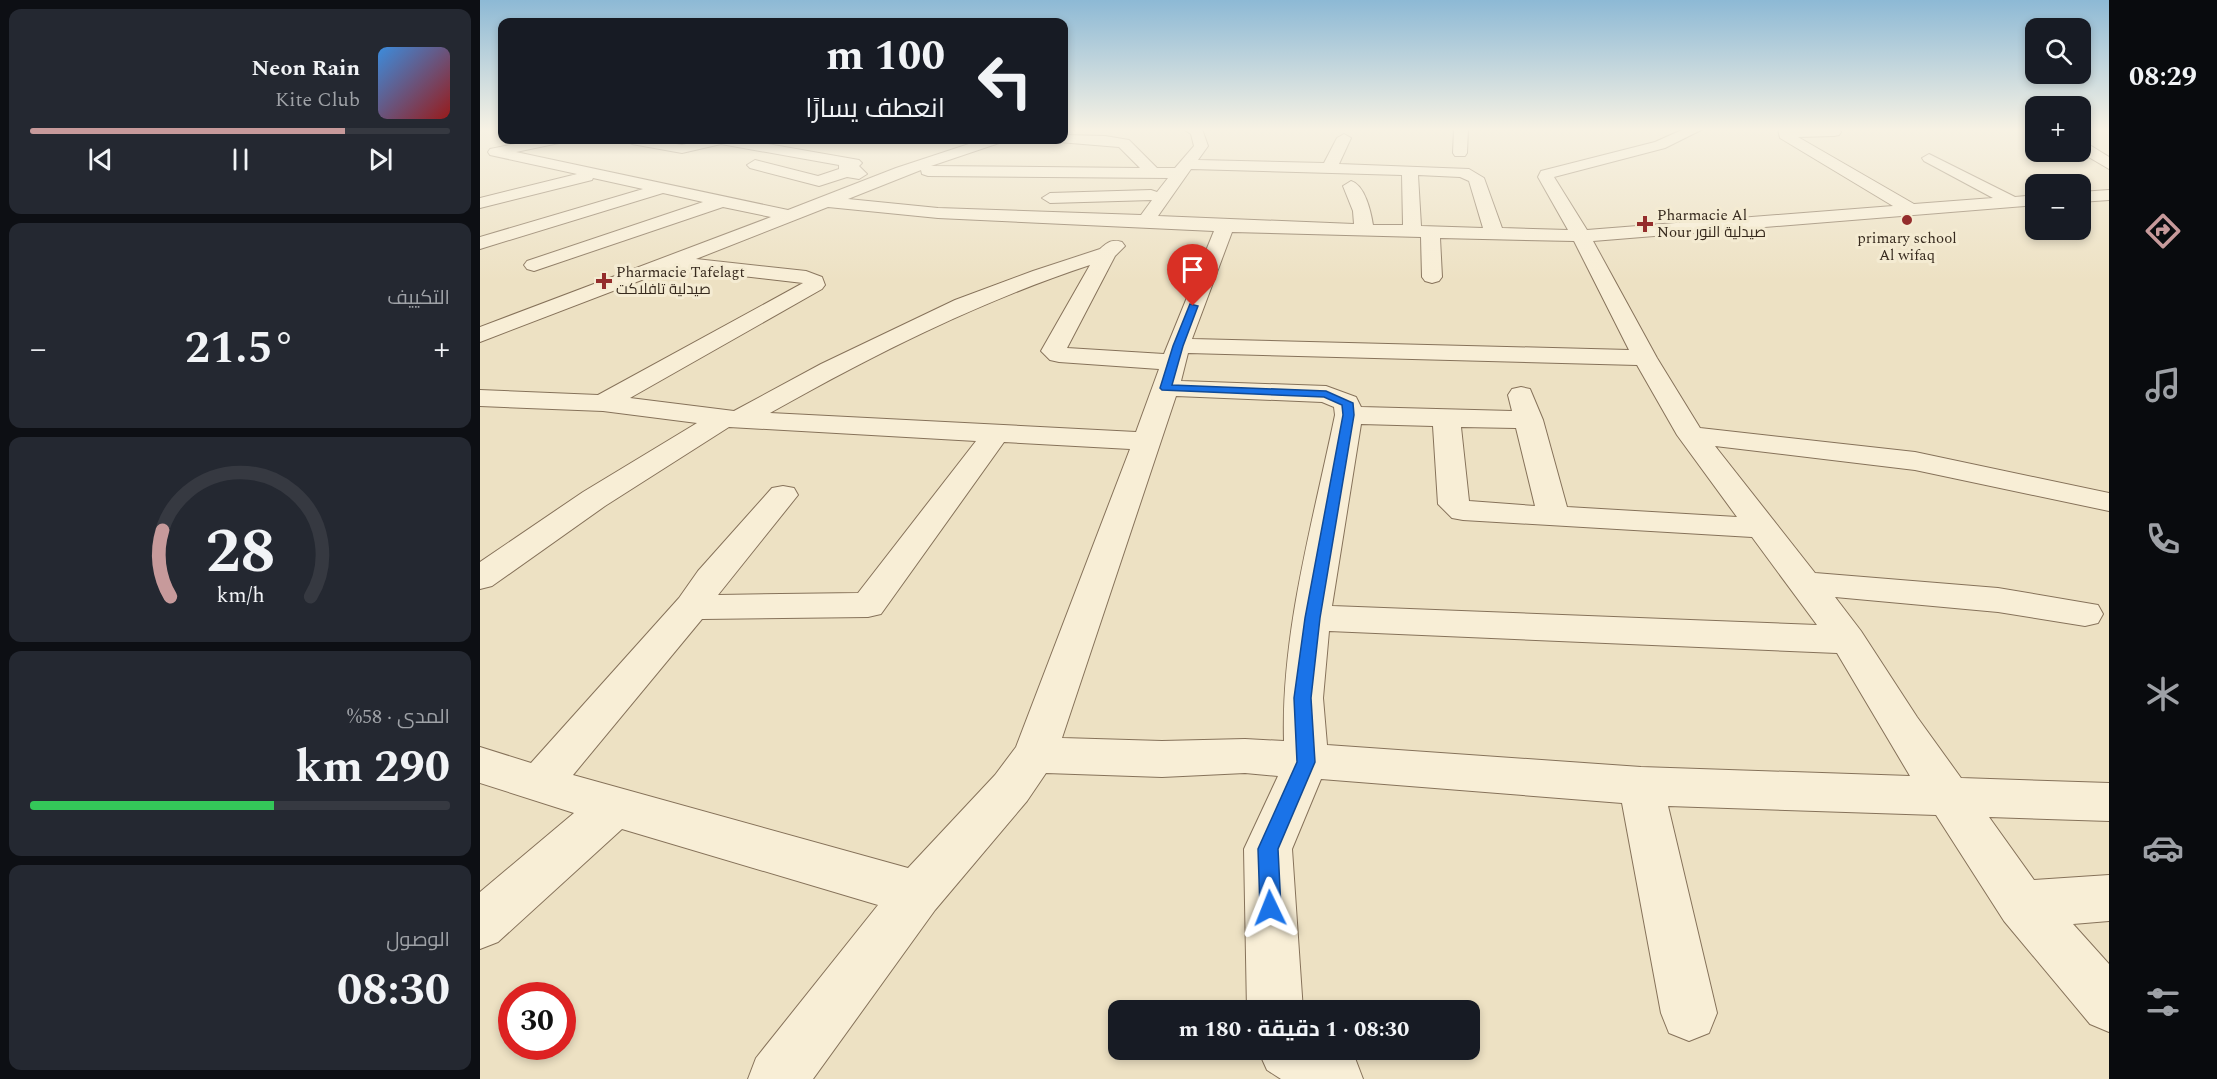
<!DOCTYPE html>
<html lang="ar">
<head>
<meta charset="utf-8">
<style>
  body { margin:0; font-family:Spectral,Cairo,serif; background:#242831; color:#f1f3f6; direction:rtl; height:100vh; display:flex; flex-direction:column; font-size:22px; white-space:nowrap }
  * { box-sizing:border-box; margin:0 }
  p { font-size:20px; color:#9ea1a6 }
  .icon { flex:none; width:33px; height:33px; fill:none; stroke:currentColor; stroke-width:2; stroke-linecap:round; stroke-linejoin:round }
  .map { position:relative; flex:1; overflow:hidden; direction:ltr }
  .panel { display:flex; flex-direction:column; gap:9px; padding:9px; background:#0d0f14; width:480px }
  .panel>* { flex:none }
  .banner { position:absolute; left:18px; top:18px; width:570px; height:126px; border-radius:12px; box-shadow:0 3px 9px #0003; direction:rtl; background:#171b24; color:#f1f3f6; overflow:hidden }
  .controls { position:absolute; left:1545px; top:18px; display:grid; gap:12px }
  .controls a { display:grid; place-items:center; width:66px; height:66px; border-radius:12px; background:#171b24; box-shadow:0 3px 9px #0003; font-size:30px }
  .speed { position:absolute; left:18px; top:982px; display:flex; gap:12px; font-size:30px; font-weight:700; text-align:center }
  .speed>* { display:grid; place-content:center; width:78px; height:78px; border-radius:50%; background:#171b24; box-shadow:0 3px 9px #0003; line-height:1 }
  .speed .limit { border:9px solid #d22; background:#fff; color:#111 }
  .pin { position:absolute; display:grid; place-items:center; width:51px; height:51px; color:#fff; margin:-62px -26px; border-radius:50% 50% 50% 0; rotate:-45deg; box-shadow:0 0 6px #0007 }
  .pin .icon { rotate:45deg }
  .me { position:absolute; width:66px; margin:-33px; rotate:358deg; stroke-linejoin:round; filter:drop-shadow(0 0 4px #0008) }
  .turn { display:flex; align-items:center; gap:21px; height:126px; padding:0 24px; font-size:27px }
  .turn .icon { width:78px; height:78px; stroke-width:2.5 }
  .turn b { display:block; font-size:42px; line-height:51px }
  .big { font-size:45px; font-weight:700; line-height:1.1 }
  .panel .tile { flex:1; display:flex; flex-direction:column; justify-content:center; gap:9px; min-width:0; padding:0 21px; border-radius:12px; background:#242831 }
  .panel .dial { align-items:center; gap:0 }
  .dial svg { height:156px; overflow:visible; fill:none; stroke:#363941; stroke-width:7; stroke-linecap:round; text-anchor:middle }
  .dial text { fill:#f1f3f6; stroke:none }
  .song { display:flex; align-items:center; gap:18px }
  .cover { width:72px; height:72px; border-radius:9px; background:linear-gradient(135deg,hsl(210 70% 55%),hsl(0 70% 35%)) }
  .played { height:6px; border-radius:3px; background:linear-gradient(90deg,#c79a9b 75%,#363941 75%) }
  .keys { display:flex; justify-content:space-around; direction:ltr }
  .heat { display:flex; justify-content:space-between; align-items:center; font-size:33px; direction:ltr }
  .charge { height:9px; border-radius:4px; background:linear-gradient(90deg,#34c759 58%,#363941 0) }
  .trip { position:absolute; left:628px; top:1000px; width:372px; height:60px; border-radius:12px; background:#171b24; box-shadow:0 3px 9px #0003; font-weight:700; line-height:60px; text-align:center; direction:rtl }
  main { display:flex; flex:1; min-height:0 }
  .tab-bar { display:flex; flex-direction:column; width:108px; justify-content:space-around; align-items:center; background:#090b0e; color:#9ea1a6 }
  .tab-bar .icon { width:42px; height:42px }
  .tab-bar .on { color:#c79a9b }
  .tab-bar b { font-size:27px; color:#f1f3f6 }
  .map>svg:first-child { display:block }
  .lines { fill:none; stroke-linecap:round; stroke-linejoin:round }
  .minor-casing { stroke:#86725a; stroke-width:2 }
  .minor { fill:#f8eed6; fill-rule:evenodd }
  .route { fill:#1a73e8; stroke:#114b97; stroke-width:1.5 }
  .poi-dot { fill:#942d2c; stroke:#f4ebd2; stroke-width:2 }
  .labels { text-anchor:middle; stroke-width:6; stroke-linejoin:round; paint-order:stroke }
  .far-poi-label { font-size:15px; fill:#372a1e; stroke:#f4ebd2; text-anchor:start }
</style>
</head>
<body>
<main>
<nav class="tab-bar">
<b>08:29</b>
<svg class="icon on" aria-label="directions" viewBox="0 0 24 24"><path d="M12 3l9 9-9 9-9-9zM9 14v-3h6M13 9l2 2-2 2"/></svg>
<svg class="icon" aria-label="music" viewBox="0 0 24 24"><path d="M9 18V5l10-2v13"/><circle cx="6" cy="18" r="3"/><circle cx="16" cy="16" r="3"/></svg>
<svg class="icon" aria-label="phone" viewBox="0 0 24 24"><path d="M5 4h4l2 5-3 2q2 4 5 5l2-3 5 2v4C11 20 4 13 5 4z"/></svg>
<svg class="icon" aria-label="climate" viewBox="0 0 24 24"><path d="M12 3v18M4 7l16 10M4 17L20 7"/></svg>
<svg class="icon" aria-label="car" viewBox="0 0 24 24"><path d="M5 17H2v-5l4-1 3-4h7l3 4 3 1v5h-3M9 17h6M6 11h13"/><circle cx="7" cy="17" r="2"/><circle cx="17" cy="17" r="2"/></svg>
<svg class="icon" aria-label="filters" viewBox="0 0 24 24"><path d="M4 7h16M4 17h16"/><circle cx="9" cy="7" r="2"/><circle cx="15" cy="17" r="2"/></svg>
</nav>
<div class="map">
<svg width="1629" height="1079" viewBox="0 0 1629 1079">
  <rect width="100%" height="100%" fill="#ede1c3"/>
  <g class="lines">
    <defs>
      <path id="minor" d="M703,129H722L728,146L718,160L844,163L857,138L864,134L871,138L859,164L989,169L1004,178L1022,228L1088,230L1058,177L1061,171L1175,142L1204,129H1223L1185,148L1074,177L1107,230L1413,206L1300,138L1298,129H1359L1361,132L1359,135L1354,136L1318,137L1434,204L1513,198L1444,161L1442,158L1449,154L1535,197L1556,195V205L1113,241L1177,358L1220,428L1435,452L1629,493V511L1435,470L1235,446L1335,573L1518,588L1618,605L1623,614L1618,623L1605,626L1518,612L1355,597L1381,631L1437,717L1481,778L1629,783V821L1509,817L1554,880L1629,875V921L1593,924L1629,964V1032L1610,1024L1524,921L1456,815L1188,806L1237,1013L1229,1033L1209,1041L1189,1033L1181,1013L1142,803L841,779L812,849L823,1011H767L764,849L798,776L765,773L682,777L566,773L547,801L455,910L333,1079H268L276,1058L398,905L142,829L18,942L0,949V892L94,813L0,783V747L51,763L199,598L218,571L292,488L303,486L314,488L318,495L238,595L378,593L496,441L249,427L125,506L12,586L0,589V562L103,492L217,423L123,411L0,406V390L118,395L323,283L193,268L0,342V327L291,217L243,207L54,271L47,269L44,265L47,261L223,202L183,193L0,249V237L163,189L113,178L112,180L0,208V198L97,174L10,155L8,152L10,149L55,140H81L79,143L36,152L308,210L416,168L501,140H521L519,143L451,166L660,168L639,147L579,142L577,140H584V135L625,136L649,140L677,168H695L714,146L711,134ZM711,169L922,175L923,225H893C891,212 885,185 871,181L863,186L873,211L874,224L678,216ZM441,170L442,174L448,176L688,178L677,192L671,190L570,193L562,198L570,203L672,200L661,215L458,208L368,199ZM938,175L980,177L989,181L1003,228L941,226ZM348,207L458,218L734,231L684,354L587,348L635,256L645,246L642,242C632,239 628,242 620,249L553,271L475,300L341,364L254,411L150,398L342,289L345,285L342,277L326,271L216,259ZM752,232L941,237L942,277L945,281L952,283L959,281L962,277L960,238L1094,241L1149,350L712,339ZM610,265L561,351L570,360L579,362L679,369L656,432L290,413C393,355 498,302 610,265ZM708,353L1157,365L1197,435L1257,517L1087,507L1063,420L1050,389L1041,387L1032,389L1028,395L1032,411L881,407L876,397L846,386L701,381ZM696,396L842,402L854,407L855,415C833,522 801,632 804,741L765,739L682,741L582,738ZM881,424L953,426L958,504L972,518L983,520L1272,537L1337,625L852,606ZM981,427L1036,428L1055,506L989,501ZM524,442L650,449L536,747L515,775L428,868L93,775L222,619L388,617L401,614ZM849,631L1357,653L1430,776L1161,767L847,745L843,698Z
        M974,129H988L987,153L985,156H975L973,153Z
        M1600,129H1608V144L1629,157V169L1600,152Z
        M145,140H173L202,145L223,140H265L379,160L382,163L379,166L387,174L379,179L367,177L339,186L270,168L267,165L275,160L338,176L359,169V165L241,144L202,153L152,144Z
        M1629,190V200L1600,202V192Z
        M778,1050H861L875,1058L883,1079H801L787,1070Z"/>
    </defs>
    <use href="#minor" class="minor-casing"/>
    <use href="#minor" class="minor"/>
  </g>
  <linearGradient id="sky" x2="0" y2="1"><stop stop-color="#8db9d5"/><stop offset="0.46" stop-color="#f7f2e4"/><stop offset="1" stop-color="#f7f2e4" stop-opacity="0"/></linearGradient>
  <rect width="1629" height="281" fill="url(#sky)"/>
  <path class="route" d="M710,304L718,306L703,346L692,385L846,391L873,403L874,415L840,618L831,698L835,762L798,849L801,908L798,915L790,918L783,915L780,908L778,849L817,762L814,698L825,618L863,415L862,405L844,397L682,390L680,388L693,346Z"/>
  <g class="poi-dot">
    <circle cx="1427" cy="220" r="6"/>
    <path d="M1162 215h6v6h6v6h-6v6h-6v-6h-6v-6h6z"/>
    <path d="M121 272h6v6h6v6h-6v6h-6v-6h-6v-6h6z"/>
  </g>
  <g class="labels">
    <g class="far-poi-label">
      <text x="1177" y="220">Pharmacie Al<tspan x="1177" dy="17">Nour صيدلية النور</tspan></text>
      <text x="1427" y="243" text-anchor="middle">primary school<tspan x="1427" dy="17">Al wifaq</tspan></text>
      <text x="136" y="277">Pharmacie Tafelagt<tspan x="136" dy="17">صيدلية تافلاكت</tspan></text>
    </g>
  </g>
</svg>
<div class="controls">
<a><svg class="icon" aria-label="search" viewBox="0 0 24 24"><circle cx="10" cy="10" r="6"/><path d="M15 15l6 6"/></svg></a>
<a>+</a>
<a>−</a>
</div>
<div class="speed"><div class="limit">30</div></div>
<div class="pin" style="left:713px;top:306px;background:#d93025"><svg class="icon" aria-label="arrive" viewBox="0 0 24 24"><path d="M6 21V4h12l-3 4 3 4H6"/></svg></div>
<svg class="me" style="left:790px;top:908px" viewBox="-20 -20 40 40"><path d="M0-17L14 15 0 8-14 15z" fill="#1a73e8" stroke="#fff" stroke-width="4"/></svg>
<div class="trip">08:30 · 1 دقيقة · 180 m</div>
<div class="banner">
<div class="turn"><svg class="icon" aria-label="left" viewBox="0 0 24 24"><path d="M17 20v-9H6M10 6l-5 5 5 5"/></svg><div><b>100 m</b>انعطف يسارًا</div></div>
</div>
</div>
<section class="panel">
<div class="tile">
<div class="song"><i class="cover"></i><div><b>Neon Rain</b><p>Kite Club</p></div></div>
<div class="played"></div>
<div class="keys"><svg class="icon" aria-label="previous" viewBox="0 0 24 24"><path d="M18 5L8 12l10 7zM5 5v14"/></svg><svg class="icon" aria-label="pause" viewBox="0 0 24 24"><path d="M8 5v14M16 5v14"/></svg><svg class="icon" aria-label="next" viewBox="0 0 24 24"><path d="M6 5l10 7-10 7zM19 5v14"/></svg></div>
</div>
<div class="tile"><p>التكييف</p>
<div class="heat"><a>−</a><b class="big">21.5°</b><a>+</a></div>
</div>
<div class="tile dial"><svg viewBox="0 0 100 80">
<path d="M14 69A42 42 0 1 1 86 69"/>
<path d="M14 69A42 42 0 0 1 10 35" stroke="#c79a9b"/>
<text x="50" y="56" font-size="32" font-weight="700">28</text>
<text x="50" y="72" font-size="11">km/h</text>
</svg></div>
<div class="tile"><p>المدى · 58%</p><b class="big">290 km</b><div class="charge"></div></div>
<div class="tile"><p>الوصول</p><b class="big">08:30</b></div>
</section>
</main>
</body>
</html>
